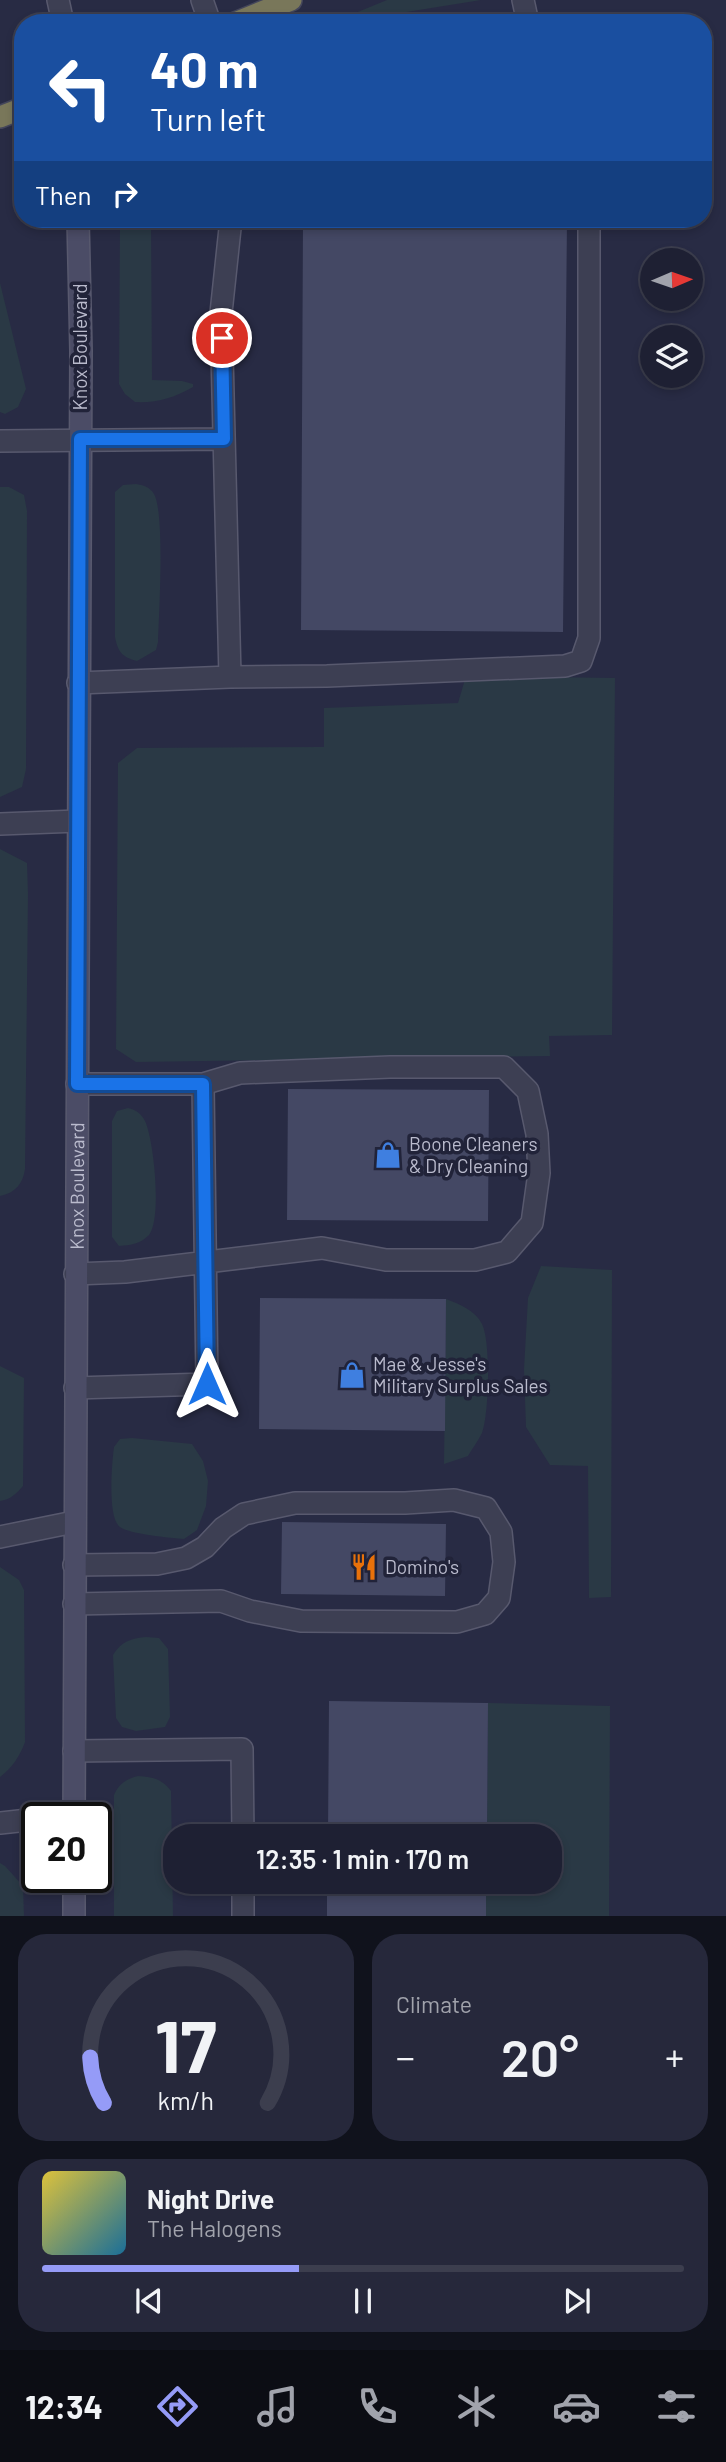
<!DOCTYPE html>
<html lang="en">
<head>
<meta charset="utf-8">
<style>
  body { margin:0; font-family:Barlow,sans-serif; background:#26283b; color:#f1f3f6; height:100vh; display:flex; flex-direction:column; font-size:26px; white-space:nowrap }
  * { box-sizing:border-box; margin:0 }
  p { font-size:23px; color:#a1a3ac }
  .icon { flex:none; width:38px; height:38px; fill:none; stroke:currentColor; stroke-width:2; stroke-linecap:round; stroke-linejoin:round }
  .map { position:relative; height:1916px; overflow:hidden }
  .details { display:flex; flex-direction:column; gap:18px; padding:18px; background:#10121c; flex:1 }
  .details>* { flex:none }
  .hud { position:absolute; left:14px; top:14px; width:698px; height:214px; border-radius:28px; box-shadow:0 4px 10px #0003,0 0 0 2px #3c3e4e; background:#1a4fa0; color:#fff; overflow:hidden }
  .needle { width:46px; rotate:88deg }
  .tools { position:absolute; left:640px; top:248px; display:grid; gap:14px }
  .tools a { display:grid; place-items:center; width:63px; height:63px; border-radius:50%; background:#1e2033; box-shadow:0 4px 10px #0003,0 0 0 2px #3c3e4e; font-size:35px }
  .speed { position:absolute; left:21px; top:1802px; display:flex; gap:14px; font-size:35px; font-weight:700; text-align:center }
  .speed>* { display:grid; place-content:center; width:91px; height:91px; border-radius:50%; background:#1e2033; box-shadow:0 4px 10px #0003,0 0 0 2px #3c3e4e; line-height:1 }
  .speed .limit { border:4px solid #111; border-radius:10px; background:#fff; color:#111 }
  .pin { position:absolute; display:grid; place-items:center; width:60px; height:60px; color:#fff; margin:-30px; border:4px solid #fff; border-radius:50%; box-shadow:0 2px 7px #0007 }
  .me { position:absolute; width:77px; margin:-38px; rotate:0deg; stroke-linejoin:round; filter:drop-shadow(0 0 5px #0008) }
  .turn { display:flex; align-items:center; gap:24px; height:147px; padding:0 21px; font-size:32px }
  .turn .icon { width:91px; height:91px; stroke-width:2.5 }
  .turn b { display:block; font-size:49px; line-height:60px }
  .then { display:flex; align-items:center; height:66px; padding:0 21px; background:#0003; gap:14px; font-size:26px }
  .big { font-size:52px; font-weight:600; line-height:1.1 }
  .details .card { flex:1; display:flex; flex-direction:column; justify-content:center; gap:10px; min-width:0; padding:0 24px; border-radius:28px; background:#26283b }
  .details .dial { align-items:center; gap:0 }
  .dial svg { height:182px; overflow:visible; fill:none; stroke:#3c3e4e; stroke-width:7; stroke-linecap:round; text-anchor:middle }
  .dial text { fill:#f1f3f6; stroke:none }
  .song { display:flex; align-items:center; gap:21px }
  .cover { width:84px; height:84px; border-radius:10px; background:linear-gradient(135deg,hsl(50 70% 55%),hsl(200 70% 35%)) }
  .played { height:7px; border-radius:4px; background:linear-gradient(90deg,#959bf7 40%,#3c3e4e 40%) }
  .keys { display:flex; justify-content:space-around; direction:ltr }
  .heat { display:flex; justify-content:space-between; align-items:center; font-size:38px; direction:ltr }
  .details .tiles { flex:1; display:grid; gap:18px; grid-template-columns:1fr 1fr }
  .card:last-child { grid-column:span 2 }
  .trip { position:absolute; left:163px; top:1824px; width:399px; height:70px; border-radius:28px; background:#1e2033; box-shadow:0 4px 10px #0003,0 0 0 2px #3c3e4e; font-weight:600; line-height:70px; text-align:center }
  .dock { display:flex; height:112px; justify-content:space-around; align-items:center; background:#0c0d14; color:#a1a3ac }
  .dock .icon { width:49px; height:49px }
  .dock .selected { color:#959bf7 }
  .dock b { font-size:32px; color:#f1f3f6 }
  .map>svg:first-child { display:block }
  .green { fill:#2a3945 }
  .building { fill:#444864 }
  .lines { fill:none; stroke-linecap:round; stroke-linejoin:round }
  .lane-casing { stroke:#58596e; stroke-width:24 }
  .street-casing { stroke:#58596e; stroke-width:24 }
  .secondary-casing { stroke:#58596e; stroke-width:24 }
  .highway-casing { stroke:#44465b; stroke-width:24 }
  .lane { stroke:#3d3f53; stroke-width:21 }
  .street { stroke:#3d3f53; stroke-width:21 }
  .secondary { stroke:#4b4c66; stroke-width:21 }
  .highway { stroke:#79775a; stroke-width:21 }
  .route-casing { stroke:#114b97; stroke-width:18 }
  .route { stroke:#1a73e8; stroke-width:12 }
  .labels { text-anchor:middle; stroke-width:7; stroke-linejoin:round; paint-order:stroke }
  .street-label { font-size:19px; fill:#babbcd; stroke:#212339 }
  .poi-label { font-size:19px; fill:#babbcd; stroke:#212339; text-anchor:start }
</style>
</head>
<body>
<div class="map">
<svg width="726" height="1916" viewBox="0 0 726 1916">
  <rect width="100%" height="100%" fill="#282b44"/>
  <path class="green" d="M387,0H481L394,14L361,23H331Z
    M120,219H151L152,380L182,381L193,384V387C174,398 157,403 135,402L125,394L119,384Z
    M0,283L26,389L18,407L5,414L0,412Z
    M136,484C143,485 150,487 154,494C165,513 159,615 158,642L156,650L137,661C122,657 118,652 115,637V492L123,485Z
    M0,487H9L24,495L27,511L26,769L22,787L0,797Z
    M466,676L615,678L612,1035L549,1036L550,1056L136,1062L116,1049L118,763L137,748L324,747V708L458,703Z
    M0,849L27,863L28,894L25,1169C23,1184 15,1193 0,1196Z
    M128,1108C136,1110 141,1113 145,1121C154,1140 162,1219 149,1235C140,1244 131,1245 119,1246L112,1237V1121L117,1111Z
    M541,1266L612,1270L611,1597L589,1598L588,1466L550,1465L526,1427L524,1369L528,1298Z
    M446,1299C459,1304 475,1310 482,1324C491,1342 489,1414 482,1433C478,1441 472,1449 468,1456L444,1464Z
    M0,1366L24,1378L23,1486C17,1493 10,1500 0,1501Z
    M132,1438L192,1444L203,1461L208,1481L206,1506L197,1530L184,1539C171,1538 129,1534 120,1527C107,1518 112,1462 114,1447L120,1439Z
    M0,1567L19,1580L24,1590L25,1742C20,1756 12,1768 0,1777Z
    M146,1637L159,1638L168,1649L170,1717L165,1727L136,1731L122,1727L116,1718L113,1655C121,1642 131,1638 146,1637Z
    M488,1703L610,1706L609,1916H486V1881H550V1836H487Z
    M138,1776C153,1777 162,1779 171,1791L173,1916H114V1795C119,1783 127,1779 138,1776Z
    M0,1863L5,1866L23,1886L24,1916H0Z"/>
  <path class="building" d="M303,219H567L563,632L301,630Z
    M288,1089L489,1090L488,1221L287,1220Z
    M260,1298L446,1299L445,1431L259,1429Z
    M282,1522L446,1524L445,1596L281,1594Z
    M329,1701L488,1703L487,1836H328Z
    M327,1881H486V1916H327Z"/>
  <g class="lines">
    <defs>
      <path id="lane" d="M202,0L210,23
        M523,0L528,23
        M0,441L224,439
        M230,677L327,676L565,666L581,661L589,638V219
        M78,683L230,677L221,313L231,219
        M0,824L78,821
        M75,1274L125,1272L322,1248L386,1260H475L507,1252L532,1223L539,1173L537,1134L528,1091L504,1067H390L240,1073L203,1084
        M75,1388L207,1384L203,1084H77
        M74,1604L221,1601L250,1611L301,1621L457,1622L485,1614L499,1598L504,1562L501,1532L486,1508L454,1500L405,1503H295L244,1514L223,1528L205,1547L186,1558L157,1564L74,1565
        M74,1751L242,1749L243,1836
        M44,1818L74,1815
        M0,1823L37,1819
        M243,1881V1916"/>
      <path id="street" d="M58,0L63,23
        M0,1537L74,1522"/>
      <g id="secondary">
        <path id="s1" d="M74,1818L81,351L78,219"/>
        <path d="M74,1878V1916"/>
      </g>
      <path id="highway" d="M235,23L291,0
        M0,117L23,108"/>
    </defs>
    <use href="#lane" class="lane-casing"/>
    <use href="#street" class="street-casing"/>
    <use href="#secondary" class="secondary-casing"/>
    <use href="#highway" class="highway-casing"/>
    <use href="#lane" class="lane"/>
    <use href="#street" class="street"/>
    <use href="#secondary" class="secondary"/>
    <use href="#highway" class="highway"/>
  </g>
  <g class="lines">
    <defs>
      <path id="route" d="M207,1384L203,1084H77L80,439H224L222,338"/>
    </defs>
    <use href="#route" class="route-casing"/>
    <use href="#route" class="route"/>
  </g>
  <defs>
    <symbol id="shop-bare" viewBox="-9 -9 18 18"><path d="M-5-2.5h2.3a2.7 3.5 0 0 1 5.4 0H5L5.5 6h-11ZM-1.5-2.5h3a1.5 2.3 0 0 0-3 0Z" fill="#3f7fe0" stroke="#212339" stroke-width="2.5" paint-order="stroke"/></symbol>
    <symbol id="restaurant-bare" viewBox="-9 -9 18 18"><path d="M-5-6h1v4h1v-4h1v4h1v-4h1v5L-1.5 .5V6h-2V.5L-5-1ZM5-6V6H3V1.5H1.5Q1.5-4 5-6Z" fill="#e8710a" stroke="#212339" stroke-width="2.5" paint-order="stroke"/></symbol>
  </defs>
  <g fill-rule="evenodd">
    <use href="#shop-bare" x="369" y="1136" width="38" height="38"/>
    <use href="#shop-bare" x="333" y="1356" width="38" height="38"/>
    <use href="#restaurant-bare" x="345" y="1548" width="38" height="38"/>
  </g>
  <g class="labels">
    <g class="street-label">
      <text transform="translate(80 347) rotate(-90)" y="7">Knox Boulevard</text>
      <text dy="7" stroke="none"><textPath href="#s1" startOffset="632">Knox Boulevard</textPath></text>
    </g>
    <g class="poi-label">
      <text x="409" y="1151">Boone Cleaners<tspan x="409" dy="22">&amp; Dry Cleaning</tspan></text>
      <text x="373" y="1371">Mae &amp; Jesse's<tspan x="373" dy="22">Military Surplus Sales</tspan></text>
      <text x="385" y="1574">Domino's</text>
    </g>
  </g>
</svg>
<div class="tools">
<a><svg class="needle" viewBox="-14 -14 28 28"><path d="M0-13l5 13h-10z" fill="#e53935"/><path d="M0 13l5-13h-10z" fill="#a1a3ac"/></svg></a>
<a><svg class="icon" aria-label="layers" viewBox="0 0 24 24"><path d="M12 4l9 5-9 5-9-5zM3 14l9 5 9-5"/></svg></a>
</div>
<div class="speed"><div class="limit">20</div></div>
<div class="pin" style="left:222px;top:338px;background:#d93025"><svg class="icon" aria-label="arrive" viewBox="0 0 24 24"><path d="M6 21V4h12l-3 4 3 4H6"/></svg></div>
<svg class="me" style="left:207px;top:1384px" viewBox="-20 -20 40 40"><path d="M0-17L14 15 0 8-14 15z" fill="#1a73e8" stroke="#fff" stroke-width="4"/></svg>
<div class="trip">12:35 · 1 min · 170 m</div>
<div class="hud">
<div class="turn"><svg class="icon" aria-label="left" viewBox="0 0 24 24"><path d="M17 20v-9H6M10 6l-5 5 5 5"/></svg><div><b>40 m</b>Turn left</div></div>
<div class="then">Then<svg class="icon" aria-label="right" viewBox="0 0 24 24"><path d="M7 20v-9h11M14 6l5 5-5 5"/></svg></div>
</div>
</div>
<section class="details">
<div class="tiles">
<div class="card dial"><svg viewBox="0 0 100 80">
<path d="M14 69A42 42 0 1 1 86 69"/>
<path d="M14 69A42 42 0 0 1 8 49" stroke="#959bf7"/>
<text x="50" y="56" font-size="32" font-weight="700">17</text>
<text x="50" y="72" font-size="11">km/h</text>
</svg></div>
<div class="card"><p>Climate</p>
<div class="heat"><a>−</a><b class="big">20°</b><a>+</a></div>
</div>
<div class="card">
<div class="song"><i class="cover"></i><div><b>Night Drive</b><p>The Halogens</p></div></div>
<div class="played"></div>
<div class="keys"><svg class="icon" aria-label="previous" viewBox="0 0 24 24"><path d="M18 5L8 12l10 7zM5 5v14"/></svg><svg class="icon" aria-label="pause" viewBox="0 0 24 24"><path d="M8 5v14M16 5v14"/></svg><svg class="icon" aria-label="next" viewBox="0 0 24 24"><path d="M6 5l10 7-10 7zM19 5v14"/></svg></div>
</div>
</div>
</section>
<nav class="dock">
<b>12:34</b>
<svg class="icon selected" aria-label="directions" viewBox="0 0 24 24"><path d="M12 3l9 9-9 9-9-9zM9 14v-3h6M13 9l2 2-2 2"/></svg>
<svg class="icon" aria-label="music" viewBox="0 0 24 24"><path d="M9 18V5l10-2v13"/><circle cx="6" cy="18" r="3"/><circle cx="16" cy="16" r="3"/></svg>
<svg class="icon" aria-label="phone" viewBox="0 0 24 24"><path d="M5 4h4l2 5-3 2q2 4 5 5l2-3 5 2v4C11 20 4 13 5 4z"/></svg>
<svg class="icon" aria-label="climate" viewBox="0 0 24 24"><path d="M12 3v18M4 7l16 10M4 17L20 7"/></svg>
<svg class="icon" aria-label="car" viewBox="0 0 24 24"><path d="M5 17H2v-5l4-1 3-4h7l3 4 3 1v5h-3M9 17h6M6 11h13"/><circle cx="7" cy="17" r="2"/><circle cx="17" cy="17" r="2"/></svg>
<svg class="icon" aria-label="filters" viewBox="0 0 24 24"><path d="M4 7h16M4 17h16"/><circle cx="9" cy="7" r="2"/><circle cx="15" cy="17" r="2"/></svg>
</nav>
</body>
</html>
